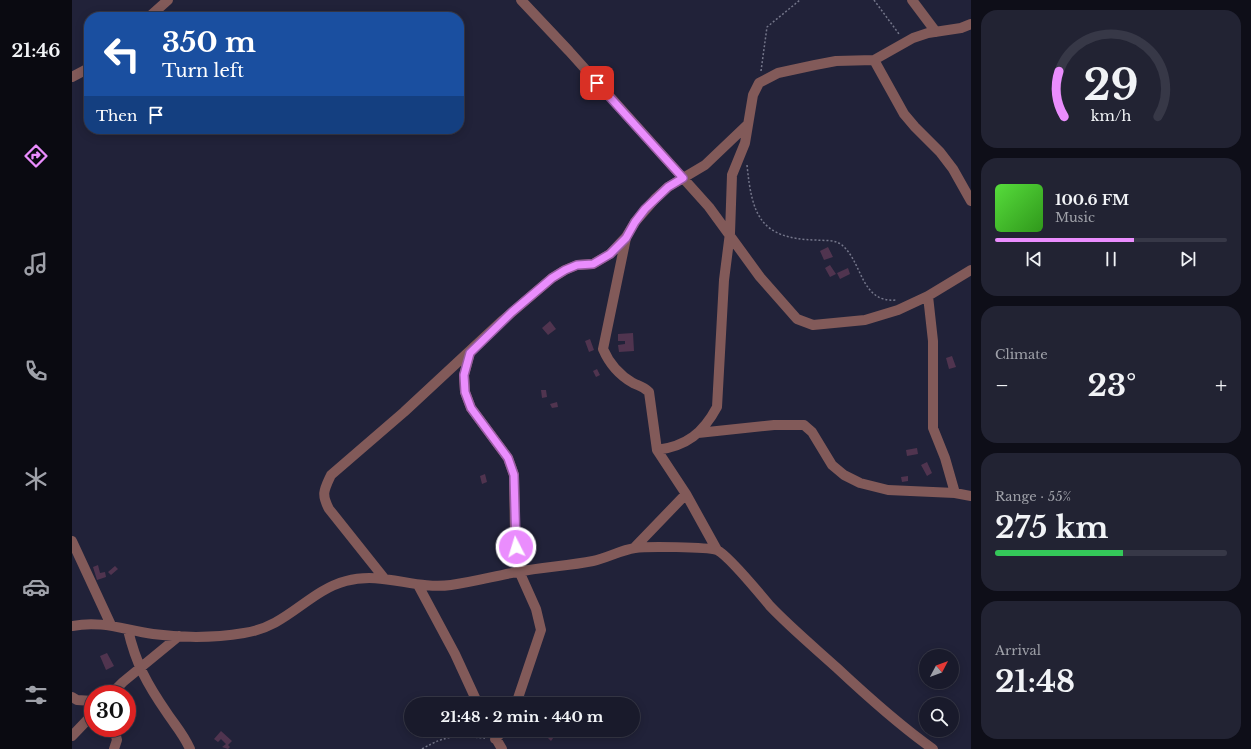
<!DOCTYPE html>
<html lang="en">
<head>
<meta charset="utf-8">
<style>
  body { margin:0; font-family:"Libre Baskerville",serif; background:#222333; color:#f1f3f6; height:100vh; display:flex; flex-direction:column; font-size:15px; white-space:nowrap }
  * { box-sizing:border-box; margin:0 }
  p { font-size:13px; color:#9fa1a9 }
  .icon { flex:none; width:22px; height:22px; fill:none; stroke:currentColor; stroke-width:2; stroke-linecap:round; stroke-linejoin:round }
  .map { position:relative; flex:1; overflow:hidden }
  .panel { display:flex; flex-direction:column; gap:10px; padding:10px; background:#0e0e18; width:280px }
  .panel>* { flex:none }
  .banner { position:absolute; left:12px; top:12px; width:380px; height:122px; border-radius:16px; box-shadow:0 2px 10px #0003,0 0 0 1px #373847; background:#1a4fa0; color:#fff; overflow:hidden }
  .needle { width:26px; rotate:49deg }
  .fabs { position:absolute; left:847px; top:649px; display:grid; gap:8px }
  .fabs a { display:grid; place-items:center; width:40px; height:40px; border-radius:50%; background:#191a2b; box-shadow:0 2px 10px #0003,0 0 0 1px #373847; font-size:20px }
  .speed { position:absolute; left:12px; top:685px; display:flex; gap:8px; font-size:20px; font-weight:700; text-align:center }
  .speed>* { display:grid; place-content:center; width:52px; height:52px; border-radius:50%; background:#191a2b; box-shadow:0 2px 10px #0003,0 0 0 1px #373847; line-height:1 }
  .speed .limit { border:6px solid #d22; background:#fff; color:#111 }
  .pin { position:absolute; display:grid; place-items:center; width:34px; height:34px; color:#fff; margin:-17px; border-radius:8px; box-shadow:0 2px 6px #0006 }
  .me { position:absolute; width:44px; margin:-22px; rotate:355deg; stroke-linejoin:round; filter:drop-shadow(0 0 3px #0008) }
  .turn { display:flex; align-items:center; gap:14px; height:84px; padding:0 12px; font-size:18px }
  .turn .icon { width:52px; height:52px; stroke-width:2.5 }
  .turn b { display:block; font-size:28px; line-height:34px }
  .then { display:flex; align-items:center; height:38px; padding:0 12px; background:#0003; gap:8px; font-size:15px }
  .big { font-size:30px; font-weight:700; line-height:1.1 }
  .panel .widget { flex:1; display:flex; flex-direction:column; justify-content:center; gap:6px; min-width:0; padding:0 14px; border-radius:16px; background:#222333 }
  .panel .dial { align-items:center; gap:0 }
  .dial svg { height:104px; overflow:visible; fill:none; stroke:#373847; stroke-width:7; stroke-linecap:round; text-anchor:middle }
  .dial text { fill:#f1f3f6; stroke:none }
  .song { display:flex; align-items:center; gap:12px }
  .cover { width:48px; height:48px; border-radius:6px; background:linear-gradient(135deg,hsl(110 70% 55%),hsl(110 70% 35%)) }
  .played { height:4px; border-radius:2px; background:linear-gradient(90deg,#ea8dfd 60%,#373847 60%) }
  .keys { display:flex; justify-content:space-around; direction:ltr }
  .heat { display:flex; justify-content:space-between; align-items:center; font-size:22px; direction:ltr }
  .charge { height:6px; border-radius:3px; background:linear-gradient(90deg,#34c759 55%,#373847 0) }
  .trip { position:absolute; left:332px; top:697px; width:236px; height:40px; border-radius:20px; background:#191a2b; box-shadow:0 2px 10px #0003,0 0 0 1px #373847; font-weight:700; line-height:40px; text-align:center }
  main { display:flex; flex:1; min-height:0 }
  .menu { display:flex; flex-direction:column; width:72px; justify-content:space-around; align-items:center; background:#0a0a11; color:#9fa1a9 }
  .menu .icon { width:28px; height:28px }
  .menu .on { color:#ea8dfd }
  .menu b { font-size:18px; color:#f1f3f6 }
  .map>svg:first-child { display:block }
  .building { fill:#50344f }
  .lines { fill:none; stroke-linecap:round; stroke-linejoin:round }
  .path { stroke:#74768a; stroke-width:1.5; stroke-dasharray:2 2; stroke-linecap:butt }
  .minor { stroke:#825a59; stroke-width:10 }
  .route-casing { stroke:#985ca4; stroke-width:10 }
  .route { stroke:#ea8dfd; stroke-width:7 }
</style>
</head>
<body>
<main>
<nav class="menu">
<b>21:46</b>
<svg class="icon on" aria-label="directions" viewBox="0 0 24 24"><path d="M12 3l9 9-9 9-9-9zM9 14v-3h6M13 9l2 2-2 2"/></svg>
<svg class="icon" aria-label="music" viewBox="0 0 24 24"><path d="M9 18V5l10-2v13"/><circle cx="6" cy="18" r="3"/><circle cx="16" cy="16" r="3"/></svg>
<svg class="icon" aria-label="phone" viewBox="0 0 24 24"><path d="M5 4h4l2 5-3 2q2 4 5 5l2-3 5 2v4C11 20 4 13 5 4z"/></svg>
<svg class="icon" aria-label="climate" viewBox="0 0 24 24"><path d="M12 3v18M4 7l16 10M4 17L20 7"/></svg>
<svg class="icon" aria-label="car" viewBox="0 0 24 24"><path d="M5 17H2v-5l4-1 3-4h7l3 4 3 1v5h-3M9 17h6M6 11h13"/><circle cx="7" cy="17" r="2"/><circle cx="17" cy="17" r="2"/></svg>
<svg class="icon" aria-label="filters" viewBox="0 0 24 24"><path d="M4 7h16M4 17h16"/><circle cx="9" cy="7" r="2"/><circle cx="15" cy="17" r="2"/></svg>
</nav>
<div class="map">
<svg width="899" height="749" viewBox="0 0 899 749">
  <rect width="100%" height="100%" fill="#212239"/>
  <path class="building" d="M756,247L761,257L752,260L748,251Z
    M758,265L764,274L758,277L753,268Z
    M776,268L778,274L768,279L765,273Z
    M478,321L484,329L476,335L470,328Z
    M561,333L562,351L547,352L546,345L553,344V341H546V334Z
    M518,339L522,350L517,352L513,341Z
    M880,356L884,367L877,369L874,358Z
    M525,369L528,375L524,377L521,371Z
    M469,390H474L475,397L470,398Z
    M485,402L486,407L480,408L478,404Z
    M845,448L846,454L835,456L834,450Z
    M855,462L860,473L855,476L849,465Z
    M413,474L415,482L410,484L408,476Z
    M836,476V481L830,482L829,477Z
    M26,565L28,573L33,572L34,577L25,580L21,567Z
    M43,566L46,569L39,575L36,572Z
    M35,653L42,666L34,670L28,656Z
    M149,731L160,741L156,745L158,747L156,749L150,747L154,744L149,739L146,742L142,739Z
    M481,731L484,734L479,741L476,738Z"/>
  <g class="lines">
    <path class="path" d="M802,0L827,34
      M689,71L695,27L728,0
      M675,165C680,215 688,239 744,240C753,241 764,239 771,246C791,264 789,303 824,300
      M350,749C376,734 384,736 413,738"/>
    <path class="minor" d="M449,0L497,51L637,207L688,277L725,319L741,325L793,320L826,310L856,296L899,270
      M840,0L864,32
      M77,17L96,0
      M802,60L832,114L843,127L868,152L881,169L899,201
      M0,77L17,68
      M554,238L531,349C537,363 547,375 561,383C567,386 571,386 577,392L585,450L614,494L645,550
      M856,296L861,341V428L873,458L883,493
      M398,353L392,375L393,392L399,408L436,458L442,475L443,536L447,571L464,609L469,630L444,704
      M626,433L702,425H732L740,432L760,465L772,475L788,483L816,490L883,493L899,496
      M585,450C615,446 631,433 645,407L652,280L658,233L660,175L673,143L681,95L687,83L706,73L743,65L764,61L802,60L841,38L856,33L889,28L899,24
      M0,541L39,625
      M562,548L614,494
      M312,578L257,509C249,494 252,490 259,475L332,412L431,320L480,278L493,270L505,265L521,264L538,254L554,237L563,222L583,199L596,187L633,165L675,125
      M346,585L383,654L406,704
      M0,626C30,620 52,630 81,634C111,638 142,638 172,633C215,627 236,591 274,581C311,571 342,590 379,585C401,582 423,576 445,572C470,567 496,566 521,561C535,558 549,550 563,548C574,546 635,547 645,550C656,555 688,594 698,606C719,628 743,648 765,668C796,697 827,725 861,749
      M56,630C64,664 75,684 95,713C103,725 112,735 118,749
      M39,694L51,682L107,636
      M0,697L5,700L21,701
      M419,730L430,749
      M0,736L21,714
      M423,739L432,730
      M42,749L45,740L42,728"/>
  </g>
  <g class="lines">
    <defs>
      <path id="route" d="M444,547L442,475L436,458L399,408L393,392L392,375L398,353L440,312L480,278L493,270L505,265L521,264L538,254L554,238L563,222L573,209L596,187L611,178L525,83"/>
    </defs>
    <use href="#route" class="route-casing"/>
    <use href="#route" class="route"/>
  </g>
</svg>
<div class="fabs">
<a><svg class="needle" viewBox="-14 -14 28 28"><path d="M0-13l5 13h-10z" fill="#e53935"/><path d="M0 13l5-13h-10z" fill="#9fa1a9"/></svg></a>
<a><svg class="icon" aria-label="search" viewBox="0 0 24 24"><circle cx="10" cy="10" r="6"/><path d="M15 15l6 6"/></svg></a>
</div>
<div class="speed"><div class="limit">30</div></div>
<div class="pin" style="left:525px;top:83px;background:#d93025"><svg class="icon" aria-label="arrive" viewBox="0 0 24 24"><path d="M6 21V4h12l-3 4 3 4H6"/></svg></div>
<svg class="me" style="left:444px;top:547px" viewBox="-20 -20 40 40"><circle r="17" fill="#ea8dfd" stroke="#fff" stroke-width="3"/><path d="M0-11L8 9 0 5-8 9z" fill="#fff"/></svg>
<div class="trip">21:48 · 2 min · 440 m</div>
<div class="banner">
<div class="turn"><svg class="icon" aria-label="left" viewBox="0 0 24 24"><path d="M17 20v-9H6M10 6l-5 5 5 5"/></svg><div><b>350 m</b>Turn left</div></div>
<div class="then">Then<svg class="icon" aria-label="arrive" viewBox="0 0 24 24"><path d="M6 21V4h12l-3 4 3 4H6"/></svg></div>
</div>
</div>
<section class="panel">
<div class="widget dial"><svg viewBox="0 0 100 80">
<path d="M14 69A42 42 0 1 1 86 69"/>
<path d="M14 69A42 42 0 0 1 10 34" stroke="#ea8dfd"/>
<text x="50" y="56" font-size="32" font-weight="700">29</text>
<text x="50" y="72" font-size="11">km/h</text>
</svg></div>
<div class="widget">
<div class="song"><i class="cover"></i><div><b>100.6 FM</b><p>Music</p></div></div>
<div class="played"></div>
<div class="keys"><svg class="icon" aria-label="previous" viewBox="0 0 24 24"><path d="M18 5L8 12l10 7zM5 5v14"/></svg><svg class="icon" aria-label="pause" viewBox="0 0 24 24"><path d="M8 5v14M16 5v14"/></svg><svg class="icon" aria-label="next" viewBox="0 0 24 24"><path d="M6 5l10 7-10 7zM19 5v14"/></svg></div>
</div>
<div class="widget"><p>Climate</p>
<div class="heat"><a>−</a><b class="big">23°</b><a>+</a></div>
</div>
<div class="widget"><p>Range · 55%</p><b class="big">275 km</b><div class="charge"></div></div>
<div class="widget"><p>Arrival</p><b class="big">21:48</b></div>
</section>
</main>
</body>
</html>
